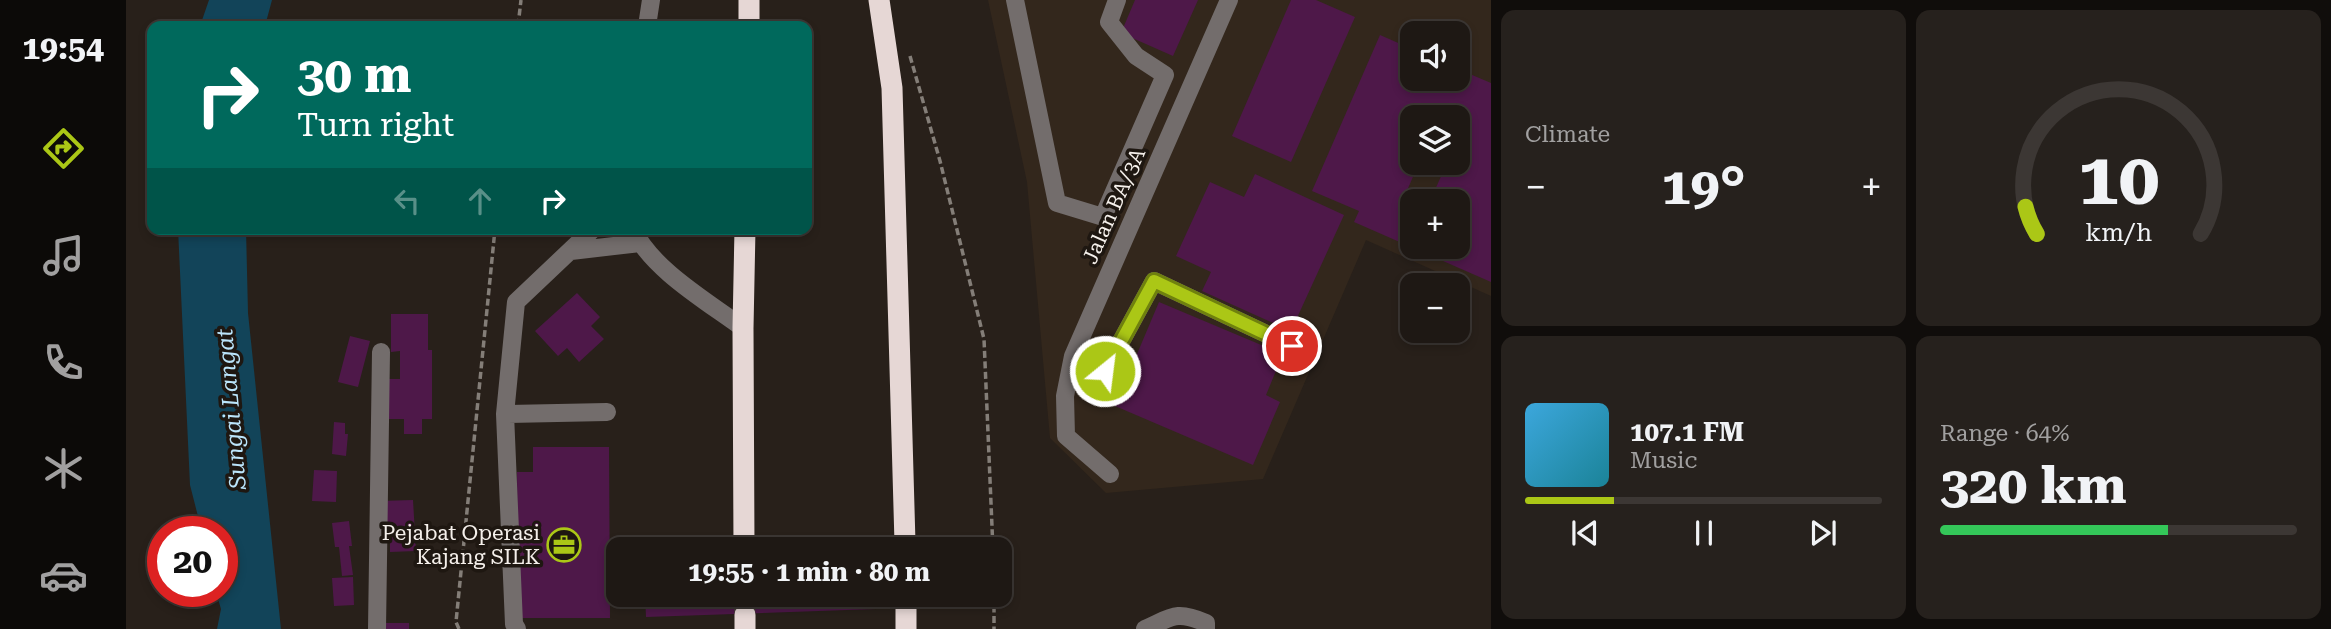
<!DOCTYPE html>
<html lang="en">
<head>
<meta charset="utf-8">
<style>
  body { margin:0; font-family:"Roboto Serif",serif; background:#26211d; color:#f1f3f6; height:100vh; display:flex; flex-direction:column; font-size:26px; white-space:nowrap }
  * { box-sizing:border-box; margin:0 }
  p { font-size:23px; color:#a1a0a0 }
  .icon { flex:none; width:38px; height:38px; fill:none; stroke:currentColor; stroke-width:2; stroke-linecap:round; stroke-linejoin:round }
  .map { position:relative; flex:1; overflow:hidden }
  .panel { display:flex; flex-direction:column; gap:10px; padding:10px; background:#100d0b; width:840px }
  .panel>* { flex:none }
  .banner { position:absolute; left:21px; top:21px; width:665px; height:214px; border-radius:14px; box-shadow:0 4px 10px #0003,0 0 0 2px #3c3734; background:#00695c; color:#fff; overflow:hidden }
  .fabs { position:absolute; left:1274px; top:21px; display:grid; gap:14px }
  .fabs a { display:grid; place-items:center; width:70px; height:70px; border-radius:14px; background:#1e1814; box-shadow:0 4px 10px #0003,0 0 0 2px #3c3734; font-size:35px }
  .speed { position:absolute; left:21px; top:516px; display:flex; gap:14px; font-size:35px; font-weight:700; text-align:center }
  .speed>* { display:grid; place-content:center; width:91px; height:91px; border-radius:50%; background:#1e1814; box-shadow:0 4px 10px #0003,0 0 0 2px #3c3734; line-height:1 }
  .speed .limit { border:10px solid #d22; background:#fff; color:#111 }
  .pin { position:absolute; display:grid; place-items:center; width:60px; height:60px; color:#fff; margin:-30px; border:4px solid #fff; border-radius:50%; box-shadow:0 2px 7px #0007 }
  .me { position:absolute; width:77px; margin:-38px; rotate:29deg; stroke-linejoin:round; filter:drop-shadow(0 0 5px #0008) }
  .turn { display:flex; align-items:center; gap:24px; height:147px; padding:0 35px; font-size:32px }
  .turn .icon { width:91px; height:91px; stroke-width:2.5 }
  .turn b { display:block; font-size:49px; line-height:60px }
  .lanes { display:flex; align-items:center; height:66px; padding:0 35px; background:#0003; justify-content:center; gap:35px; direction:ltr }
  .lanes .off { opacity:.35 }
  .big { font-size:52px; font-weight:700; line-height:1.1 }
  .panel .tile { flex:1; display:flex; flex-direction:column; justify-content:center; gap:10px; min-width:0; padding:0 24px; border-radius:14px; background:#26211d }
  .panel .dial { align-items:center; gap:0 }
  .dial svg { height:182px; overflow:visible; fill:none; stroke:#3c3734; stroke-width:7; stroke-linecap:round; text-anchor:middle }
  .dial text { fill:#f1f3f6; stroke:none }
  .song { display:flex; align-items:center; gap:21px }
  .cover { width:84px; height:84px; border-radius:10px; background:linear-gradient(135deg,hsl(200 70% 55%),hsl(190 70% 35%)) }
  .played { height:7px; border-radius:4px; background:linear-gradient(90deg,#abc716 25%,#3c3734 25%) }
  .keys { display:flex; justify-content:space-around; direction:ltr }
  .heat { display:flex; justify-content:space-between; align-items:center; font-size:38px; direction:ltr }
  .charge { height:10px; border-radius:5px; background:linear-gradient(90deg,#34c759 64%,#3c3734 0) }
  .panel .tiles { flex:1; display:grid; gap:10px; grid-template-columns:repeat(2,1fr) }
  .trip { position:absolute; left:480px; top:537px; width:406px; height:70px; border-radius:14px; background:#1e1814; box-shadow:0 4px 10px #0003,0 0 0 2px #3c3734; font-weight:700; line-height:70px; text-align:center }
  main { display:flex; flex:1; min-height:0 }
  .tabs { display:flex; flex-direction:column; width:126px; justify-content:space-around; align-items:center; background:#0c0a08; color:#a1a0a0 }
  .tabs .icon { width:49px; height:49px }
  .tabs .active { color:#abc716 }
  .tabs b { font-size:32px; color:#f1f3f6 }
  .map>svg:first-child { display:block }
  .built { fill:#33271c; fill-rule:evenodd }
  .water { fill:#124459 }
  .building { fill:#4e1849; fill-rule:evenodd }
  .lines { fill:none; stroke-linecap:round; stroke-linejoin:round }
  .highway-tunnel { stroke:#473f39; stroke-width:21; stroke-dasharray:21 10; stroke-linecap:butt }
  .path { stroke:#847e78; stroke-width:3.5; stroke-dasharray:7 3.5; stroke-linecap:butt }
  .minor { stroke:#736d6c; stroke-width:18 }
  .highway { stroke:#e6d7d5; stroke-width:21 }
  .route-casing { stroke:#6f810e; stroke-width:18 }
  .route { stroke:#abc716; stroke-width:12 }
  .labels { text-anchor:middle; stroke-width:7; stroke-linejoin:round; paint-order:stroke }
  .street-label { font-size:21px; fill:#f5f0eb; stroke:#1e1711 }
  .poi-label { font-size:21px; fill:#f5f0eb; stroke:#1e1711; text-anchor:end }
  .water-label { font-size:23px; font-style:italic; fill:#bbe5fb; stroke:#1e1711 }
</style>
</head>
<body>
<main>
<nav class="tabs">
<b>19:54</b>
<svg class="icon active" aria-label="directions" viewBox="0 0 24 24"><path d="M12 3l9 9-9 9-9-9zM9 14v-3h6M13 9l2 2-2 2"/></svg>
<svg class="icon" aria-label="music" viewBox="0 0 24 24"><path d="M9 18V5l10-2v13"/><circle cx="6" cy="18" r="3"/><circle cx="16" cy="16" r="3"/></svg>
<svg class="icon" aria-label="phone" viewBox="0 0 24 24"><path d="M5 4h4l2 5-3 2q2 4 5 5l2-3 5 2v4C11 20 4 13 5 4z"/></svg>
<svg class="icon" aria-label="climate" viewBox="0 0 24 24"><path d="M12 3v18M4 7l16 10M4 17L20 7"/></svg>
<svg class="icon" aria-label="car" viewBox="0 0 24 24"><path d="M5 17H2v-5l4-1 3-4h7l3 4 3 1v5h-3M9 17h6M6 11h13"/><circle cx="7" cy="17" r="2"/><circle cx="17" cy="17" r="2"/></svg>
</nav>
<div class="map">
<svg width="1365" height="629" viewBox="0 0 1365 629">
  <rect width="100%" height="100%" fill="#28201a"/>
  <path class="built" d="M862,0H1365V296L1240,240L1137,479L980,493L924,438L901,182ZM1286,33H1332V79H1286ZM1286,117H1332V163H1286ZM1286,201H1332V247H1286Z"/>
  <path class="water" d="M83,0H146L139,26H74Z
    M52,229H120L122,313L155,629H91L95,609L90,592H96V532H76L64,485Z"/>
  <path class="building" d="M1009,0H1072L1047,56L995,33Z
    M1165,0H1190L1229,17L1165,162L1106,136Z
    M1254,35L1286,49V79H1332V69L1365,83V282L1228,222L1233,211L1186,191ZM1315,113L1325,117H1332V120L1338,123L1332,138V163H1321L1304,201H1332V247H1286V207L1276,202L1293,163H1286V117H1313Z
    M1129,174L1218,215L1165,331L1076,291L1085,272L1050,256L1084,182L1118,197Z
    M451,293L474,317L465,326L478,339L453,362L441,348L432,356L409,331Z
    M1033,302L1157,354L1140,395L1154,402L1127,465L989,406Z
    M265,314H302V350H306V419H296V434H278V419H262V379H274V351L265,352Z
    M224,336L244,341L232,387L212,382Z
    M208,422L219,423V434H222L220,456L206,454Z
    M407,447H483L484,618H392L391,472H407Z
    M188,470L211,471L210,502L186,501Z
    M287,500L290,551L264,552V541L255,542L253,501Z
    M223,521L226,546H223L227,575L216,576L213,547H209L206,523Z
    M833,540V550H632V547Z
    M227,577L228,605L208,606L206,578Z
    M519,595H835V606L520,617Z
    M259,623H283V629H258Z"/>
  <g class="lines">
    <path class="highway-tunnel" d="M618,595L619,615"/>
    <path class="path" d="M392,26L395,0
      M784,56L814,161L858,339L867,550
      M868,595V629
      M333,629L330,622L369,229"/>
    <path class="minor" d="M889,0L931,203L977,217L1039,75L1010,56L983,22L991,0
      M521,26L525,0
      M507,229C525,269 582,302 617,328
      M445,251L514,243
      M947,356L979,371L1028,281L1166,346
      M379,414L481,412
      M984,474L940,436L939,396L947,356L1103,0
      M251,629L255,352
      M391,629L388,624L379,414L390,302L467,229
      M1019,629C1046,617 1050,610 1080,623V629"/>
    <path class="highway" d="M753,0L766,88L779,543
      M623,26V0
      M618,548L617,328L619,229
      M780,608V629
      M619,615V629"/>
  </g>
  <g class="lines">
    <defs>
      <path id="route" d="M979,371L1028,281L1166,346"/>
    </defs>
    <use href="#route" class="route-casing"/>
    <use href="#route" class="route"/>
  </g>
  <defs>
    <symbol id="office-ring" viewBox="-11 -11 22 22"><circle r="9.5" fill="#1e1711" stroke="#abc716" stroke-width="1.5"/><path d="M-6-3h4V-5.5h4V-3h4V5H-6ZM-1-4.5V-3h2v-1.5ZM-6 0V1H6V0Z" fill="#abc716"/></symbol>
  </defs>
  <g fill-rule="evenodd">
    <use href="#office-ring" x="419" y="526" width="38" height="38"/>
  </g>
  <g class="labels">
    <g class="street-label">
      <text transform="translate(988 206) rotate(-66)" y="7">Jalan BA/3A</text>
    </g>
    <g class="poi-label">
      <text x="414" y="540">Pejabat Operasi<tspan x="414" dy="24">Kajang SILK</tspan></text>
    </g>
    <g class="water-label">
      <text transform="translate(105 409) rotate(-95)" y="8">Sungai Langat</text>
    </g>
  </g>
</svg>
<div class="fabs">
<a><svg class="icon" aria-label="sound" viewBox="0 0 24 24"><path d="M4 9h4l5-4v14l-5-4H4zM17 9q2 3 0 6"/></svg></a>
<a><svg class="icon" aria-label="layers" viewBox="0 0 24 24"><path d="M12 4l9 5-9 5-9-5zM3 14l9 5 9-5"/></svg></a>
<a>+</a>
<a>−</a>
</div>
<div class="speed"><div class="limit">20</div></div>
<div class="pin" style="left:1166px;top:346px;background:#d93025"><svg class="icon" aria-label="arrive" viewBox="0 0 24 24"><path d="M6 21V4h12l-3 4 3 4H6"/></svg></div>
<svg class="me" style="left:979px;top:371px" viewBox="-20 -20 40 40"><circle r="17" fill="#abc716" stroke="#fff" stroke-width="3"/><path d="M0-11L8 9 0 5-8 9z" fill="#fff"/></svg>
<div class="trip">19:55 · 1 min · 80 m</div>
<div class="banner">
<div class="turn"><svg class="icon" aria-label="right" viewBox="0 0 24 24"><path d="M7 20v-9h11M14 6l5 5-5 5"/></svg><div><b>30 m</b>Turn right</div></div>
<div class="lanes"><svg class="icon off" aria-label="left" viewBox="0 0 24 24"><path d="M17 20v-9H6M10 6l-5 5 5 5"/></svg><svg class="icon off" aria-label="ahead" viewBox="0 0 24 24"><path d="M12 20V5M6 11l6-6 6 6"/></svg><svg class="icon" aria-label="right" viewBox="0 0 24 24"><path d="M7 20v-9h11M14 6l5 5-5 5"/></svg></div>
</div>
</div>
<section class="panel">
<div class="tiles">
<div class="tile"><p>Climate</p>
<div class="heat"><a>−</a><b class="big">19°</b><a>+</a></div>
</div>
<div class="tile dial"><svg viewBox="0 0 100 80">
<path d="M14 69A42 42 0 1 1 86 69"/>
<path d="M14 69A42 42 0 0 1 9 57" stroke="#abc716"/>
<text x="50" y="56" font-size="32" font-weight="700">10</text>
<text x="50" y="72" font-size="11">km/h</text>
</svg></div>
<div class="tile">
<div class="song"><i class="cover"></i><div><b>107.1 FM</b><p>Music</p></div></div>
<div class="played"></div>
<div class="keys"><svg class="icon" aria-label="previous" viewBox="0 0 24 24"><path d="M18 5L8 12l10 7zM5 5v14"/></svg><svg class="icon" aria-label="pause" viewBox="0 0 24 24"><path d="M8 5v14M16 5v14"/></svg><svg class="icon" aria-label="next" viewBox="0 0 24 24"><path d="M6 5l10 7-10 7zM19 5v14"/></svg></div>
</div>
<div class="tile"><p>Range · 64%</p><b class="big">320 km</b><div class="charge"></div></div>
</div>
</section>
</main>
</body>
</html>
